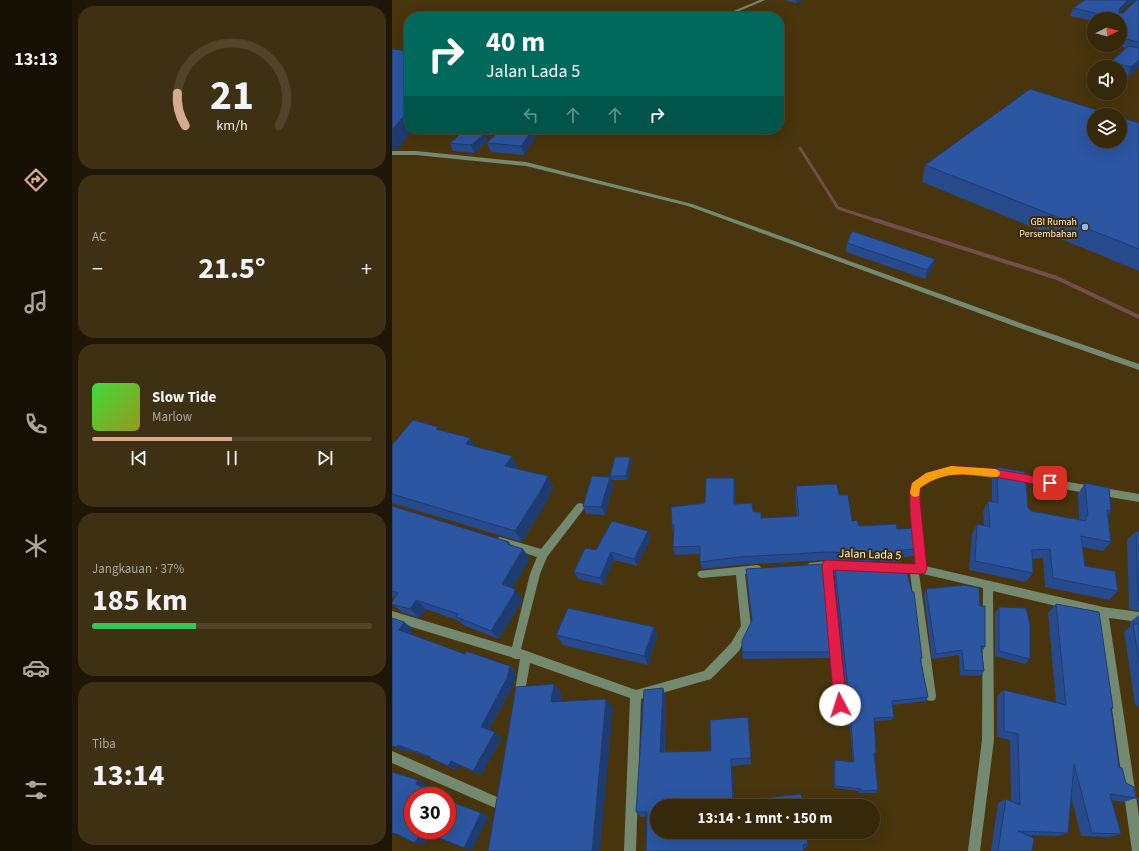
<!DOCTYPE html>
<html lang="id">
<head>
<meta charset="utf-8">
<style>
  body { margin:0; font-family:"Source Sans 3",sans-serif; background:#3d3013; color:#f1f3f6; height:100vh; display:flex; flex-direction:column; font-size:15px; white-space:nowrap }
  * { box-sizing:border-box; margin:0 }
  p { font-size:13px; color:#aaa69c }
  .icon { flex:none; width:22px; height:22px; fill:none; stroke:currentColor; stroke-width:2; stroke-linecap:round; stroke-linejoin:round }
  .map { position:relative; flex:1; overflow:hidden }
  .details { display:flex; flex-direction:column; gap:6px; padding:6px; background:#1e1606; width:320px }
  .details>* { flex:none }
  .top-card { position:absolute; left:12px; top:12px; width:380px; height:122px; border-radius:16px; box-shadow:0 4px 16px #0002,0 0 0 1px #50442b; background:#00695c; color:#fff; overflow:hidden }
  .needle { width:26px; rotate:84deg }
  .buttons { position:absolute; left:695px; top:12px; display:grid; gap:8px }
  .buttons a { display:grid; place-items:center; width:40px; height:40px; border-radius:50%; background:#36280a; box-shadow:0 4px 16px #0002,0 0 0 1px #50442b; font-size:20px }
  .speed { position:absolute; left:12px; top:787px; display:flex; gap:8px; font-size:20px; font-weight:700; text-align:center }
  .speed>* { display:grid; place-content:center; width:52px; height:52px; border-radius:50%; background:#36280a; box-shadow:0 4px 16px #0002,0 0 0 1px #50442b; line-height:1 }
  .speed .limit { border:6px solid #d22; background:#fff; color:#111 }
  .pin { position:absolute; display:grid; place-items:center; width:34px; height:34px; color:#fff; margin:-17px; border-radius:8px; box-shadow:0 2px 6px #0006 }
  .me { position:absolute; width:44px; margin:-22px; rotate:355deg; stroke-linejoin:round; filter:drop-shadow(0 0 3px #0008) }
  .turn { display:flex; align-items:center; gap:14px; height:84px; padding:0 16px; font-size:18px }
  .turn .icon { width:52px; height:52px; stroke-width:2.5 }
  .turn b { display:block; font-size:28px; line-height:34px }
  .lanes { display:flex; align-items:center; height:38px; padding:0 16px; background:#0003; justify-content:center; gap:20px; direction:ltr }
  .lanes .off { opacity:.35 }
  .big { font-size:30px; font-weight:700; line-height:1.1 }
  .details .widget { flex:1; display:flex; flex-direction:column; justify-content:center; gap:6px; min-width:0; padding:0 14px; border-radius:16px; background:#3d3013 }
  .details .dial { align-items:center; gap:0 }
  .dial svg { height:104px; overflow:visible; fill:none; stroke:#50442b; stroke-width:7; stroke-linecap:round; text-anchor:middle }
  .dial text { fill:#f1f3f6; stroke:none }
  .song { display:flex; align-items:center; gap:12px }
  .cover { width:48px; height:48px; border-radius:6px; background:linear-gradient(135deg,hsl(120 70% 55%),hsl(60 70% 35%)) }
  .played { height:4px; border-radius:2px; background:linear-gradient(90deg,#d6ab8b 50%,#50442b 50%) }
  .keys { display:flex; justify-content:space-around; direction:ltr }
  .heat { display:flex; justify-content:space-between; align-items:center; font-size:22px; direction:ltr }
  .charge { height:6px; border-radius:3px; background:linear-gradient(90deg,#34c759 37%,#50442b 0) }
  .trip { position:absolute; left:258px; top:799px; width:230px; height:40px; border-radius:20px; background:#36280a; box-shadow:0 4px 16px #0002,0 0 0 1px #50442b; font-weight:700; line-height:40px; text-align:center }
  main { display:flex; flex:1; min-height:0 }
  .tab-bar { display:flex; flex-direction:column; width:72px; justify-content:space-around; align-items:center; background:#161004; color:#aaa69c }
  .tab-bar .icon { width:28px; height:28px }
  .tab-bar .selected { color:#d6ab8b }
  .tab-bar b { font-size:18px; color:#f1f3f6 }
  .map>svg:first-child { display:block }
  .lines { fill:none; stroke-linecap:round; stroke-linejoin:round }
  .stream-far1 { stroke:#754d4a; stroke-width:3 }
  .stream { stroke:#754d4a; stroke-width:4 }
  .minor { fill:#748a70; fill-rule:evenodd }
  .wall { fill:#264a8b; fill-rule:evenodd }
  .shaded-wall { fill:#1f3c71 }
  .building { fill:#2c56a2; stroke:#1f3c71 }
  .route { fill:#e11d48; stroke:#92132f }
  .slow { fill:#f59e0b }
  .poi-dot { fill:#90b8fd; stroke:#3e2a02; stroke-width:1.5 }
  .labels { text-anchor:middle; stroke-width:4; stroke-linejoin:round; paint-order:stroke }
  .far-poi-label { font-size:10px; fill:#fdf1dc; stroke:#3e2a02; text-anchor:end }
  .street-label { font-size:12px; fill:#fdf1dc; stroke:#3e2a02 }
</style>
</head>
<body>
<main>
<nav class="tab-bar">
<b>13:13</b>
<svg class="icon selected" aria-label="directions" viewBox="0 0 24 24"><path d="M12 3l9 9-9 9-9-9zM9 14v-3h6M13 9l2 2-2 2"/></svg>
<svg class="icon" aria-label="music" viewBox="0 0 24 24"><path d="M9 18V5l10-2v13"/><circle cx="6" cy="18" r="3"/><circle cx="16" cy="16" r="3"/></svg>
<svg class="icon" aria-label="phone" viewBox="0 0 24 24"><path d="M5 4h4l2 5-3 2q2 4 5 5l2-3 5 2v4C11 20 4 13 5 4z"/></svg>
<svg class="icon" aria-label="climate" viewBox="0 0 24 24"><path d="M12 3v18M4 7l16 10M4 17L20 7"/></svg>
<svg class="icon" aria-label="car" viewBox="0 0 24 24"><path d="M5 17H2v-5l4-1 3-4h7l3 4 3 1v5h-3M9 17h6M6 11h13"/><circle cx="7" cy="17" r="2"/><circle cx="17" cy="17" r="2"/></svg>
<svg class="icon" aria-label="filters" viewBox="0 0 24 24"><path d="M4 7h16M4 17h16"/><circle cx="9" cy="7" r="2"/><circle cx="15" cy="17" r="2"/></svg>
</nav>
<section class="details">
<div class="widget dial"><svg viewBox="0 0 100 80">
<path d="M14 69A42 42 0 1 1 86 69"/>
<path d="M14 69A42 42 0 0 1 8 44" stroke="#d6ab8b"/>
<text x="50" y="56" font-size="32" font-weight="700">21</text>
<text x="50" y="72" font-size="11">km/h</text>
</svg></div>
<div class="widget"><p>AC</p>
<div class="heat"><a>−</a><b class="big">21.5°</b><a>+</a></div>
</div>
<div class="widget">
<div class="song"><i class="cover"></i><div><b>Slow Tide</b><p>Marlow</p></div></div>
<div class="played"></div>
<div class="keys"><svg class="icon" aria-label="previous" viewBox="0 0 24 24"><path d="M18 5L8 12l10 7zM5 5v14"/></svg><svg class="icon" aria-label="pause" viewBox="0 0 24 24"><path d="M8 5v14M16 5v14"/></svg><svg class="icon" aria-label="next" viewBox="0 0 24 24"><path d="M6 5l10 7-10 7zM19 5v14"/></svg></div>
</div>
<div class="widget"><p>Jangkauan · 37%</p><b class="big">185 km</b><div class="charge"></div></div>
<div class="widget"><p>Tiba</p><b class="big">13:14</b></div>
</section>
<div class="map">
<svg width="747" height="851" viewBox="0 0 747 851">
  <rect width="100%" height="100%" fill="#48350d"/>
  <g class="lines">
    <path class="stream-far1" d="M408,148L446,208L486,221"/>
    <path class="stream" d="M483,220L665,278L747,317"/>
    <path class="minor" d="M368,0H373L335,16L332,15Z
      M0,151H24L134,162L300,204L634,325L747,364V370L630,329L296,206L134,166L24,155H0Z
      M559,467L612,471L615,473L616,475L615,477L612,479L559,473L541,479L528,488L527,501L533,566L711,607L747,612V622L717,618L747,816V851H740L707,616L601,591L602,740L588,851H576L590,740L591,588L527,573L544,696L543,700L539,701L535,700L534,696L518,573L440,570L456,720L454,724L450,726L446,724L444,720L431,570H420L417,569L415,566L417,563L435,561L524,564C522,547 515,497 521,483L535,473Z
      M624,473L747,494V502L624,481L621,480L620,477L621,474Z
      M188,503L191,504L192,507L191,510L155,557L148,574L129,649L244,690L312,671L339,643L349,626L344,575L310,578L307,577L305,574L307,571L365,565L368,566L370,569L368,572L353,574L359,627L347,651L319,679L249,699L244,851H232L238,698L138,663L132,697L131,701L127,702L123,701L122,697L128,659H123L119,657L0,621V611L120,647L138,574L145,557L105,544L103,541L105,538L108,537L149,549L185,504Z
      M0,751L112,800L114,804L112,808L108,810L0,763Z"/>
  </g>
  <path class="wall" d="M393,0H411L404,3Z
    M747,0V66L734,79L728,78V67H716L719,62L734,48L723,45H728V19H702V21L678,16L681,8ZM743,2L731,13H727L738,3Z
    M702,26V40L694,38L697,30Z
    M747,123V271L530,182L533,165Z
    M145,135L132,155L99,152L95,143Z
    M96,141L82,153L61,151L58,143Z
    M455,243L540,268L533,279L454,252Z
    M48,430L83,446L126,467L125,469L156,476L161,487L154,503L130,542L0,503V445Z
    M238,457L239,461L236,480H220L218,476Z
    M605,467L636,508L639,511L687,519L686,494L693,483L719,511L716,515L719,542L711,551L690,547L693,566L726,591L717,600L653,587L651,558L641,559V573L634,582L577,570L580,534L585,524L592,526L591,511L596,501L600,502V478Z
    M218,477L221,486L213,515L194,514L191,506Z
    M343,486V504L361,512L369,518L405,516L403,494L404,486L447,495L460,521L467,526L505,529L525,549L522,556L511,557L509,562L435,560L348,565L310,569L308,562V554L283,555L281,547V532L280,525L313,503Z
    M0,506L117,542L119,545L138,559L120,588L123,589L130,598L129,603L107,639L73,626L67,621L34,609L28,618L10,612L0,604L3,598L0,596Z
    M256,531L258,539L245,566L222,560L211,585L186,579L182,572L204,550Z
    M744,531L747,532V611L737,609L735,540Z
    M443,567L530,658L528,661L536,697L534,701L500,705L502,717L500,720L482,721L484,753L482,755L486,790L484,793H467V791L442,788V762L443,760L461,762L458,726H454L457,719L442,572Z
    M354,569L439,652L437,658L351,659L350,652L360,621Z
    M534,589L588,606L593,647L590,651L592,671L588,676L568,675L567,655L540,659L532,595Z
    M664,604L721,708L719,709L727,767L734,783L744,798L732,802L719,800L729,834L717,837L689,836L679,796L676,833L666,836L634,835L640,851H599L606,803L614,799L619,801L618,740L605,737V696L612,690L664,702L656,613Z
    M607,607L638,659L633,664L603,656V613Z
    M747,615V707L743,704L732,632L738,627V622Z
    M0,618L12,622L21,629L18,634L73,654L118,666L124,672L122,684L97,730L110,738L89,775L67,765L64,770L48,763L39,758L16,750L14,752L0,746Z
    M262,627L265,637L256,665L171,645L164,635Z
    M274,697L273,752L319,751L356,717L359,764L340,766L342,806H265L416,844L414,848H411L255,816L249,817L244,812Z
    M746,797H747V808Z"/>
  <path class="shaded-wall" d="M404,0H411L404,3Z
    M736,0H747V1L738,3L724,16L727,9Z
    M747,60V66L734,79L739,67Z
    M17,110V129H21L5,150H0V130Z
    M141,129H143L145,135L132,155L129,146Z
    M94,133L96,141L82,153L79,145Z
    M543,259L540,268L533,279L535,270Z
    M78,438L85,450L74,444Z
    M120,456L126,467L119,477L113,466Z
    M238,457L239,461L236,480L234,476Z
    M156,476L161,487L154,503L130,542L123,531Z
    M218,477L221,486L213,515L209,507Z
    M342,478L343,486L342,512Z
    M256,531L258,539L245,566L242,559Z
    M131,549L138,559L117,593L110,584Z
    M219,552L222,560L211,585L208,578Z
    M123,589L130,598L129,603L107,639L99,631Z
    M24,600L34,609L28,618L18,609Z
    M12,622L21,629L16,637L7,630Z
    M262,627L265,637L256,665L252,656Z
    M118,666L124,672L122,684L96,732L89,727Z
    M162,684L170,694L168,711L159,702Z
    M271,688L274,697L272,758L268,752Z
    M214,699L221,708L208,851H200Z
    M103,732L110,738L89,775L81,771Z
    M6,745L16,750L14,752L4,747Z
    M339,759L340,766L342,806H341Z
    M59,761L67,765L64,770L56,766Z
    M26,780L35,784L33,788L50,796H48L24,784Z
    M89,813L97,816L80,850L72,848Z
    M30,831L39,833L33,845L23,843Z"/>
  <path class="building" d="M693,0H736L727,9V13H731L745,0H747V42L728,38V19H711L715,16L681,8Z
    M702,26V31L697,30Z
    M736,46L747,48V60L739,67L719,62Z
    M0,49L17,51V110L0,130Z
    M638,89L721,115H702V141H728V117L747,123V249L533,165Z
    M109,129H141L129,146L95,143Z
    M72,131L94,133L79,145L58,143Z
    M460,231L543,259L535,270L455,243Z
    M21,420L46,427L44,429L78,438L74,444L120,456L113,466L156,476L148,492L123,531L0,494V445Z
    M223,457H238L234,476H218Z
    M605,467L633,472L636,508L638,509L639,511L694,521V516H696L693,483L717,488L719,511L715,510L719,542L689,536L693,566L723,571L726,591L661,578L658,549L640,550L641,573L583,561L585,524L598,527L596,501L606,503Z
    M200,476L218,477L209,507L191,506Z
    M314,478H342V504L360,503L361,512H369V518L407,516L404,486L445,484L447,495H456L460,521L465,520L467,526L504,524L505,529L522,528L525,549L511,550L512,555L436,552L347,557L308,562V546L281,547L282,525H280L279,507L313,503Z
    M0,506L117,542L115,544L131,549L110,584L123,589L122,594L99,631L64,617L66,614L24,600L18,609L0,604V602L6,593L0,591Z
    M220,521L256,531L242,559L219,552L208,578L182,572L193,548L204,550Z
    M744,531L747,532V601H746Z
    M431,564L439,652H350V641L360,620L354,569Z
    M443,567L514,569L520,592H522L530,658H528L536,697L500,701L502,717L482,718L484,753H482L486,790L469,791V789L443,786V760L462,762L459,723H455L459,717Z
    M572,585L587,588L588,606H593V647L589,646L592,671L572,670L570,650L544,654L534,589Z
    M664,604L707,612L721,708H719L727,767L730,768L734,783L742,787L744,798L718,794L729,834L700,833L682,764L676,833L626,831L642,838L640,851H606L614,799L628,805L626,734L612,731V690L674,705Z
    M607,607L634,608L638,625V659L607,651Z
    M176,608L262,627L252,656L164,635Z
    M0,618L12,622L7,630L73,654L74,651L118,666L115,678L89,727L103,732L81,771L59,761L56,766L38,758L39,757L6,745L4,747L0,746Z
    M741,624H747V662Z
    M162,684L159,702L214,699L200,851H96L124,687Z
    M271,688L268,752L319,751L318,720L356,717L359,758L339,759L341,806H265V832H414L416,844L411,845L412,851H254L255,812H244L252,690Z
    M0,772L26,780L24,784L48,796H21V830H55V799L65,804L89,813L72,848L30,831L23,843L7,835L0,833Z
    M409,794L411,806H373L372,798Z"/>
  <path class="route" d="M559,466L598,468L658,479L661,480L663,483L661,485L658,487L598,476L559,474L541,479L528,488V500L535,569L533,573L529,574L441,570L455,705L453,709L448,711L444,709L442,705L430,565L432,561L435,560L523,564C522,551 514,492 520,484C528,473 546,470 559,466Z"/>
  <path class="slow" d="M559,466L604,469L607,471L608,473L607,476L604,477C573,475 555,469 528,488L527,496L523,497L520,496L518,493L520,483L534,473Z"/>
  <circle class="poi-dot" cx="693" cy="227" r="4"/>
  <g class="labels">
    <g class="far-poi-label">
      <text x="685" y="225">GBI Rumah<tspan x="685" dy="12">Persembahan</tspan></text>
    </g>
    <g class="street-label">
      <text transform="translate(478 554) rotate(2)" y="4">Jalan Lada 5</text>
    </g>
  </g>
</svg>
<div class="buttons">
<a><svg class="needle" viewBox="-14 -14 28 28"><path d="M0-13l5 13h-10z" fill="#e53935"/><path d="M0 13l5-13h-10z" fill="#aaa69c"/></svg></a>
<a><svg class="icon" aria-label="sound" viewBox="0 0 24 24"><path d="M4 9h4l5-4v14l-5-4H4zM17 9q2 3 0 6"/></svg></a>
<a><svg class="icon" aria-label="layers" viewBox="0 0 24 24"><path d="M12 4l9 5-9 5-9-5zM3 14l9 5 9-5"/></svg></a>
</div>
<div class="speed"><div class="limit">30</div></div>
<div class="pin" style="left:658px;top:483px;background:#d93025"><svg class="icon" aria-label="arrive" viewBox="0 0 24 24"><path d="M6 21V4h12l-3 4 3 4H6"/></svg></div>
<svg class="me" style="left:448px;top:705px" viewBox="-20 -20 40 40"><circle r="19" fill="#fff"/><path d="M0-13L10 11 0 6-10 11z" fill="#e11d48"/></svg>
<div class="trip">13:14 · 1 mnt · 150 m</div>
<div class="top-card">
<div class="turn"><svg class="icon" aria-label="right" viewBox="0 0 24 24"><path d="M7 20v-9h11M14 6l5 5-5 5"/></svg><div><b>40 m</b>Jalan Lada 5</div></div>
<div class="lanes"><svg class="icon off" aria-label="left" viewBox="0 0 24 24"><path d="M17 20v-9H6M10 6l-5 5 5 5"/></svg><svg class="icon off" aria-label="ahead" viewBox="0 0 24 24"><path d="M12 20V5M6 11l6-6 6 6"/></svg><svg class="icon off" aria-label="ahead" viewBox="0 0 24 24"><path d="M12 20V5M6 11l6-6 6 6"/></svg><svg class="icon" aria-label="right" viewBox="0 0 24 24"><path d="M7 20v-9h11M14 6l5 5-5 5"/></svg></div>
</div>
</div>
</main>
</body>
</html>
